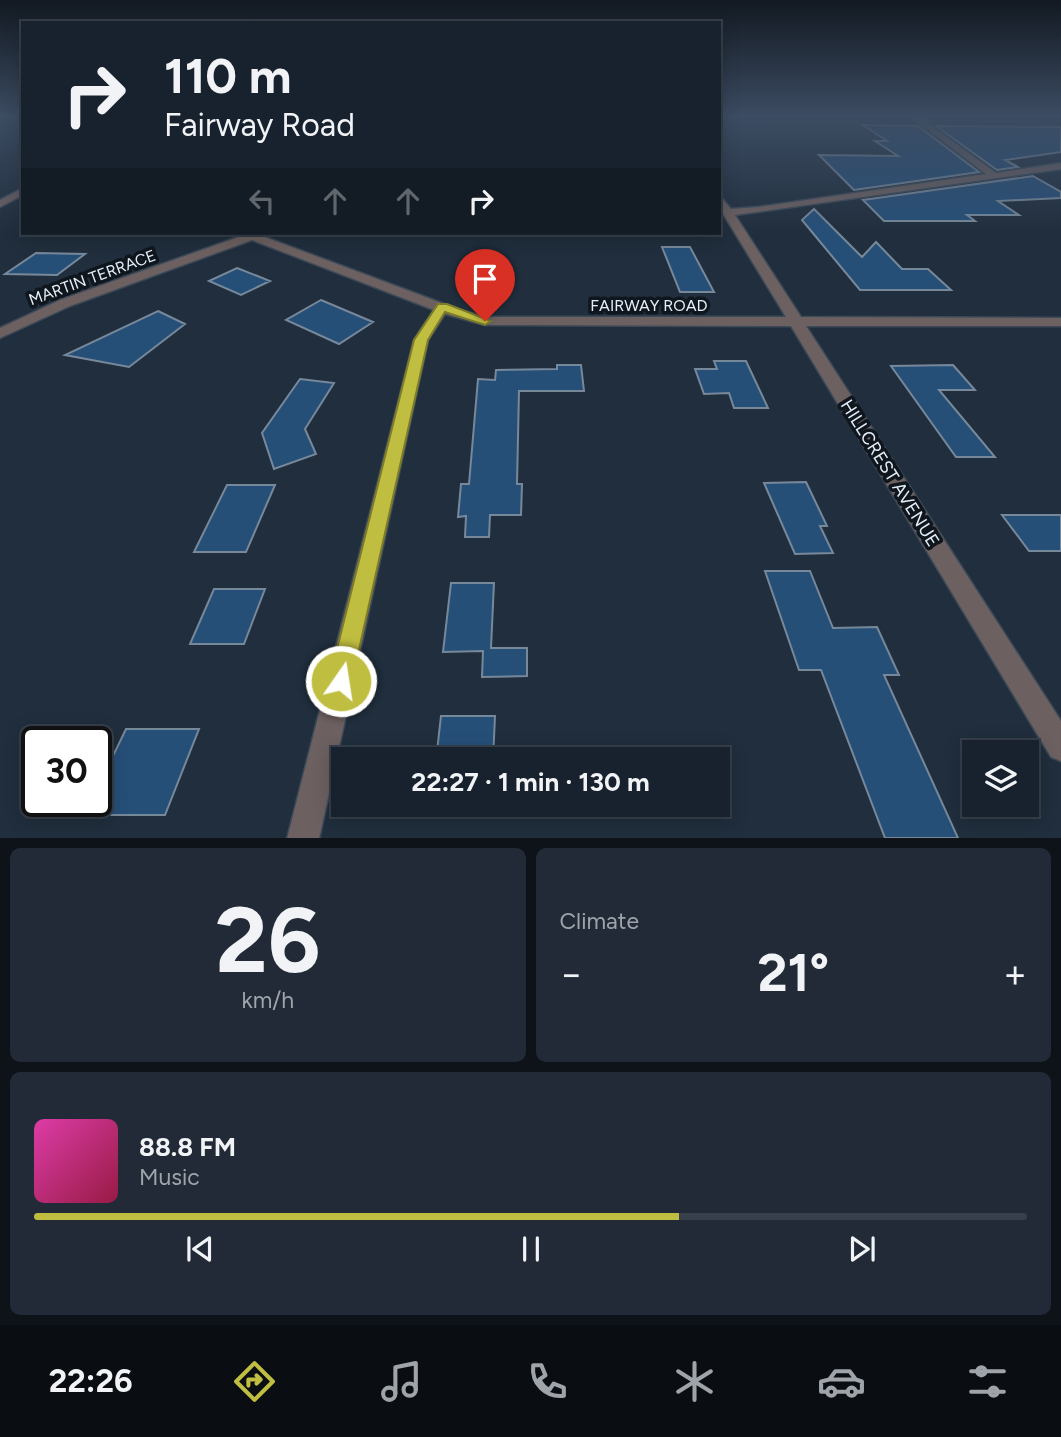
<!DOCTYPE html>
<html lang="en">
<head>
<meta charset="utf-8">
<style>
  body { margin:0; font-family:Figtree,sans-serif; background:#212a36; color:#f1f3f6; height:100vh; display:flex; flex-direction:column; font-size:26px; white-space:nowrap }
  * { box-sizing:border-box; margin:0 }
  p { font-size:23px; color:#9fa4aa }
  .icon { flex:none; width:38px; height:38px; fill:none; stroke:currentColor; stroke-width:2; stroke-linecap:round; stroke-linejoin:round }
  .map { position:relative; height:838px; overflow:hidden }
  .side { display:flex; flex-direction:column; gap:10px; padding:10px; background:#0d1319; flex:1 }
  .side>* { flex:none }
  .hud { position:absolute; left:21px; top:21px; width:700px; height:214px; border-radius:0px; box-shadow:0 4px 18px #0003,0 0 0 2px #363f4a; background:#18222e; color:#f1f3f6; overflow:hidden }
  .tools { position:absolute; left:962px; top:740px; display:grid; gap:14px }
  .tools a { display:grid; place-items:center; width:77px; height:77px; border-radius:0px; background:#18222e; box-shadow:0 4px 18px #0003,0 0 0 2px #363f4a; font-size:35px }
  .speed { position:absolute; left:21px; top:726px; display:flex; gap:14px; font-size:35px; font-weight:700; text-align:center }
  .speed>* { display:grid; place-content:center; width:91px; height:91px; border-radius:50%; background:#18222e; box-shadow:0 4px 18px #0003,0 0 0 2px #363f4a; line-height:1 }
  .speed .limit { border:4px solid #111; border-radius:10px; background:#fff; color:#111 }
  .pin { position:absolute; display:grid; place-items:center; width:60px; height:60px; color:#fff; margin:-72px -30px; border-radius:50% 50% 50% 0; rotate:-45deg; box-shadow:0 0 7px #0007 }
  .pin .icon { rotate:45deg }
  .me { position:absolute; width:77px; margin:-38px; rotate:13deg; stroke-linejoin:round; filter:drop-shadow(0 0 5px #0008) }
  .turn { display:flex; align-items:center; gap:24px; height:147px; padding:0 28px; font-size:32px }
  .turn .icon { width:91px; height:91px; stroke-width:2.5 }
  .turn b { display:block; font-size:49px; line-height:60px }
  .lanes { display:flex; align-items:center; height:66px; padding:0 28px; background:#0003; justify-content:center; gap:35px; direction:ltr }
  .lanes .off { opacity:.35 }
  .big { font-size:52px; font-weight:700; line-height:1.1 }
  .side .tile { flex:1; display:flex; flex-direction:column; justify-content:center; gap:10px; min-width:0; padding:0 24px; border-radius:10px; background:#212a36 }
  .side .dial { align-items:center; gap:0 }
  .dial b { font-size:91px; line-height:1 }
  .song { display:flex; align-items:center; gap:21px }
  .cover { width:84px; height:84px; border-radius:10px; background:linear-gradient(135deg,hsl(320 70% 55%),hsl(340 70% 35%)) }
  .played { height:7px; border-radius:4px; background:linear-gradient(90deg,#c0be40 65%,#363f4a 65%) }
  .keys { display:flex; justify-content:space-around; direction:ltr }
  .heat { display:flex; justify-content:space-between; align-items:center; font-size:38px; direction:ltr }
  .side .tiles { flex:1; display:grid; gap:10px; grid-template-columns:1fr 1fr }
  .tile:last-child { grid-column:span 2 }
  .trip { position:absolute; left:331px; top:747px; width:399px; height:70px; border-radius:0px; background:#18222e; box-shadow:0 4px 18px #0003,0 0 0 2px #363f4a; font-weight:700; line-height:70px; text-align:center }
  .menu { display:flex; height:112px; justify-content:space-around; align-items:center; background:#0a0e12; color:#9fa4aa }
  .menu .icon { width:49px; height:49px }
  .menu .on { color:#c0be40 }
  .menu b { font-size:32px; color:#f1f3f6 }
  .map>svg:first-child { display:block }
  .building { fill:#264f78; stroke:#77889a; stroke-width:2 }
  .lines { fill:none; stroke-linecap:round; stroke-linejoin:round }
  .street-casing { stroke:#3c4957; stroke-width:3 }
  .street { fill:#6c6060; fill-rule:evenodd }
  .route { fill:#c0be40; stroke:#7d7c2a; stroke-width:2 }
  .labels { text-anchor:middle; stroke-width:7; stroke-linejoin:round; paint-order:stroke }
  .far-street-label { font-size:16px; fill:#e5eef8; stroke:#0f161d }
  .street-label { font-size:18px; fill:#e5eef8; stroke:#0f161d }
</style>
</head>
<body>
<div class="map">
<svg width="1061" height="839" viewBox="0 0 1061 839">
  <rect width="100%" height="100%" fill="#202e3d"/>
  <path class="building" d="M863,125L918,126L979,172L854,190L819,155L898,156L875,141H887Z
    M936,126L1061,127V152L1005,160L1018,167L997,170Z
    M1033,176L1061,192V198L998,201L1019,215H967L975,221H884L863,200Z
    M814,209L862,257L876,242L902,269H928L951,290H860L802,220Z
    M662,247H690L714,292H680Z
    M36,253L85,254L57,275L5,274Z
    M237,268L270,281L241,295L209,281Z
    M321,300L373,322L339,344L286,320Z
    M158,311L185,324L129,367L65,355Z
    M714,361H746L768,408H734L729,393L704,394L695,369H717Z
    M557,365H581L584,391H519L517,484H522L521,515H490L489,537H465L466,516L458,517L461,484H469L478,379L495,380L496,370L557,369Z
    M953,365L975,390H939L995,457H956L891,366Z
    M300,379L334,383L305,429L316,454L274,469L262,433Z
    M806,482L827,526H820L833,553L795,554L764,483Z
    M227,485H275L246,552H194Z
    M1002,515H1061V551H1029Z
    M765,571H810L833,628L877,627L899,675H884L958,838H885L821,670H799Z
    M451,583H494L491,648H527V676L482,677L483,651L443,652Z
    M214,589H265L244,644H190Z
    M441,716H495L493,760H436Z
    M126,729H199L165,815H85L91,802H96V791Z"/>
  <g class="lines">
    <defs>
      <path id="street" d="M910,116H918L996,173L1061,163V169L735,215L801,317L1061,318V326H806L1061,721V761L1051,757L791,326L485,325L445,314L428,340L319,839H287L414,340L434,310L252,240L70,306L0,338V328L60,300L250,233H265L262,236L463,311L485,317H786L722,212L719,195L731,209L758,207L986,174Z
        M23,188V195L0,207V200Z"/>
    </defs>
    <use href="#street" class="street-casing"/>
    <use href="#street" class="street"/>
  </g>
  <linearGradient id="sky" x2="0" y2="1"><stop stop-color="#121922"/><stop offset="0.5" stop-color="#3c4c62"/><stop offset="1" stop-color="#3c4c62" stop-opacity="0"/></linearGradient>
  <rect width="1061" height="233" fill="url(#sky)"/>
  <path class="route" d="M438,304H447L491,321L485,325L445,312L428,340L352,681L349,689L341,693L332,689L329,681L414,340Z"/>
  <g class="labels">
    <g class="far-street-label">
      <text transform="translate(92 277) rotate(-20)" y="6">MARTIN TERRACE</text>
      <text x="649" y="311">FAIRWAY ROAD</text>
    </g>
    <g class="street-label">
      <text transform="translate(890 473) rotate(58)" y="6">HILLCREST AVENUE</text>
    </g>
  </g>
</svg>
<div class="tools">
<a><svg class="icon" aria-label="layers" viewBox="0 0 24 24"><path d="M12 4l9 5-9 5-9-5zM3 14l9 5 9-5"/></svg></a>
</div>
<div class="speed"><div class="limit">30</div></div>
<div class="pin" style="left:485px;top:321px;background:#d93025"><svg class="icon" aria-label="arrive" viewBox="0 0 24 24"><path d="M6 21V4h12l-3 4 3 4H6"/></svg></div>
<svg class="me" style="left:341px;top:681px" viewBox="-20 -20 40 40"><circle r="17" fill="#c0be40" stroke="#fff" stroke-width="3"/><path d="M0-11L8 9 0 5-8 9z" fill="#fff"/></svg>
<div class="trip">22:27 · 1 min · 130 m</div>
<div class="hud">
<div class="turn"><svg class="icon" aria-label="right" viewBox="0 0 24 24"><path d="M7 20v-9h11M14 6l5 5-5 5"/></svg><div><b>110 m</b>Fairway Road</div></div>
<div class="lanes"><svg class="icon off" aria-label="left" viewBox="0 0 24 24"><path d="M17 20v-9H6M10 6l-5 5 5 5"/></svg><svg class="icon off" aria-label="ahead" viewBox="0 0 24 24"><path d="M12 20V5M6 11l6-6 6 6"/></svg><svg class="icon off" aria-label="ahead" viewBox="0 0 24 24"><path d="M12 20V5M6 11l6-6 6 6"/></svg><svg class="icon" aria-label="right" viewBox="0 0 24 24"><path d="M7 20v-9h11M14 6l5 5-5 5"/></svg></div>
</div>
</div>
<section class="side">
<div class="tiles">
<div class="tile dial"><b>26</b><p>km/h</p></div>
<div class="tile"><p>Climate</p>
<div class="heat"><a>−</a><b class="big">21°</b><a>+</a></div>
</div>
<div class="tile">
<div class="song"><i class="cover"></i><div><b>88.8 FM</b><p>Music</p></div></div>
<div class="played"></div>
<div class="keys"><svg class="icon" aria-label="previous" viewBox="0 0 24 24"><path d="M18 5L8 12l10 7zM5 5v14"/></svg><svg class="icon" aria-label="pause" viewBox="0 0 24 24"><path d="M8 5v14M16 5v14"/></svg><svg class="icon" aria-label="next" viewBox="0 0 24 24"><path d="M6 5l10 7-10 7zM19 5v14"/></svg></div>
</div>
</div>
</section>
<nav class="menu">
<b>22:26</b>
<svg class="icon on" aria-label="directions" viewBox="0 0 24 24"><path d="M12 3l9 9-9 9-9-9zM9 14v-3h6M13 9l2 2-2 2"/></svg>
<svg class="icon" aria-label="music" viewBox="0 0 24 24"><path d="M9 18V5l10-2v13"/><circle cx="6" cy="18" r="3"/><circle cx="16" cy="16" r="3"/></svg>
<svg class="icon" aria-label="phone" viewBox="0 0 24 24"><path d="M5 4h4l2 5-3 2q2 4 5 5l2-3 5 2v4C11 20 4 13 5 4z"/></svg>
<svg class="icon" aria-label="climate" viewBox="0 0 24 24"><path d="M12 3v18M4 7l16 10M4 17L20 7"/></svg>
<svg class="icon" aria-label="car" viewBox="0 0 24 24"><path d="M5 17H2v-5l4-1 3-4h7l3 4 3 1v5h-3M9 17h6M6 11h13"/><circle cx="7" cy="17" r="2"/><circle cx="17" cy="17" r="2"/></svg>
<svg class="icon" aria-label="filters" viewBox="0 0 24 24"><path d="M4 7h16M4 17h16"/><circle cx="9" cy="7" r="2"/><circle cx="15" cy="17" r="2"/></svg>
</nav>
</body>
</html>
